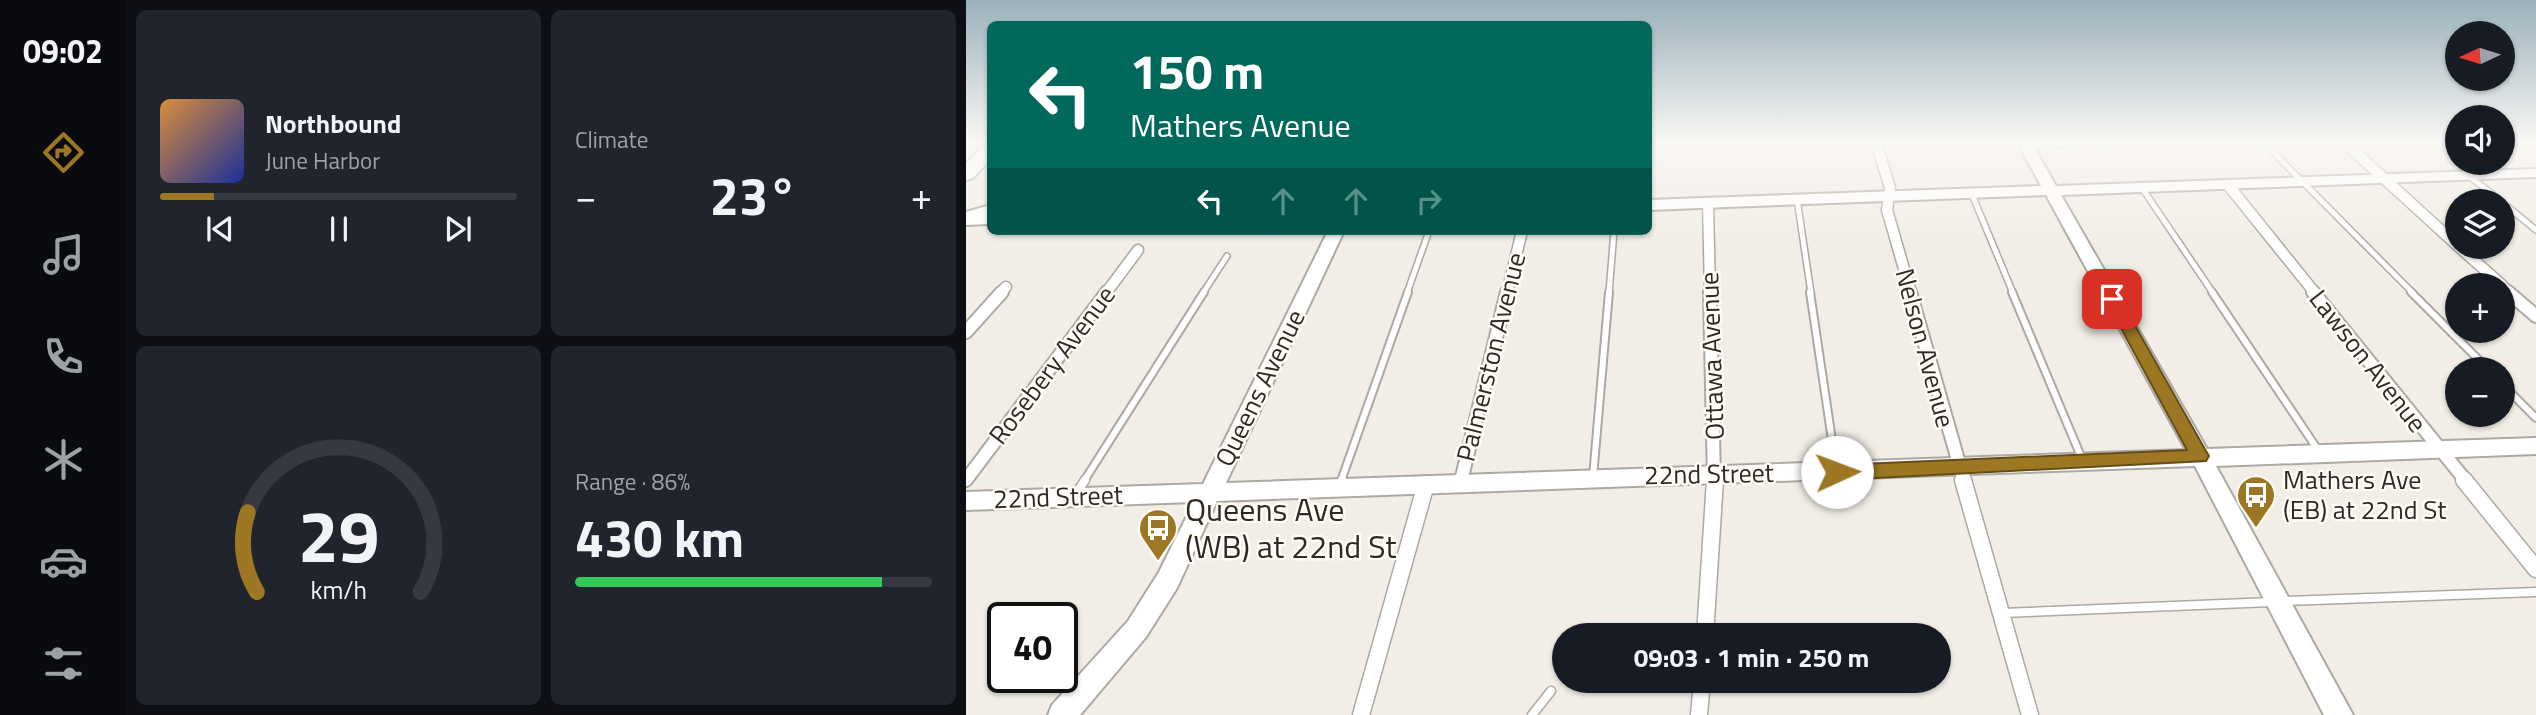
<!DOCTYPE html>
<html lang="en">
<head>
<meta charset="utf-8">
<style>
  body { margin:0; font-family:"Titillium Web",sans-serif; background:#20242c; color:#f1f3f6; height:100vh; display:flex; flex-direction:column; font-size:26px; white-space:nowrap }
  * { box-sizing:border-box; margin:0 }
  p { font-size:23px; color:#9ea1a6 }
  .icon { flex:none; width:38px; height:38px; fill:none; stroke:currentColor; stroke-width:2; stroke-linecap:round; stroke-linejoin:round }
  .map { position:relative; flex:1; overflow:hidden }
  .sheet { display:flex; flex-direction:column; gap:10px; padding:10px; background:#0d0f14; width:840px }
  .sheet>* { flex:none }
  .guide { position:absolute; left:21px; top:21px; width:665px; height:214px; border-radius:10px; box-shadow:0 2px 5px #0004; background:#00695c; color:#fff; overflow:hidden }
  .needle { width:46px; rotate:266deg }
  .buttons { position:absolute; left:1479px; top:21px; display:grid; gap:14px }
  .buttons a { display:grid; place-items:center; width:70px; height:70px; border-radius:50%; background:#171b24; box-shadow:0 2px 5px #0004; font-size:35px }
  .speed { position:absolute; left:21px; top:602px; display:flex; gap:14px; font-size:35px; font-weight:700; text-align:center }
  .speed>* { display:grid; place-content:center; width:91px; height:91px; border-radius:50%; background:#171b24; box-shadow:0 2px 5px #0004; line-height:1 }
  .speed .limit { border:4px solid #111; border-radius:10px; background:#fff; color:#111 }
  .pin { position:absolute; display:grid; place-items:center; width:60px; height:60px; color:#fff; margin:-30px; border-radius:14px; box-shadow:0 4px 10px #0006 }
  .me { position:absolute; width:77px; margin:-38px; rotate:88deg; stroke-linejoin:round; filter:drop-shadow(0 0 5px #0008) }
  .turn { display:flex; align-items:center; gap:24px; height:147px; padding:0 28px; font-size:32px }
  .turn .icon { width:91px; height:91px; stroke-width:2.5 }
  .turn b { display:block; font-size:49px; line-height:60px }
  .lanes { display:flex; align-items:center; height:66px; padding:0 28px; background:#0003; justify-content:center; gap:35px; direction:ltr }
  .lanes .off { opacity:.35 }
  .big { font-size:52px; font-weight:700; line-height:1.1 }
  .sheet .card { flex:1; display:flex; flex-direction:column; justify-content:center; gap:10px; min-width:0; padding:0 24px; border-radius:10px; background:#20242c }
  .sheet .dial { align-items:center; gap:0 }
  .dial svg { height:182px; overflow:visible; fill:none; stroke:#363941; stroke-width:7; stroke-linecap:round; text-anchor:middle }
  .dial text { fill:#f1f3f6; stroke:none }
  .song { display:flex; align-items:center; gap:21px }
  .cover { width:84px; height:84px; border-radius:10px; background:linear-gradient(135deg,hsl(30 70% 55%),hsl(230 70% 35%)) }
  .played { height:7px; border-radius:4px; background:linear-gradient(90deg,#9d7723 15%,#363941 15%) }
  .keys { display:flex; justify-content:space-around; direction:ltr }
  .heat { display:flex; justify-content:space-between; align-items:center; font-size:38px; direction:ltr }
  .charge { height:10px; border-radius:5px; background:linear-gradient(90deg,#34c759 86%,#363941 0) }
  .sheet .tiles { flex:1; display:grid; gap:10px; grid-template-columns:repeat(2,1fr) }
  .trip { position:absolute; left:586px; top:623px; width:399px; height:70px; border-radius:35px; background:#171b24; box-shadow:0 2px 5px #0004; font-weight:700; line-height:70px; text-align:center }
  main { display:flex; flex:1; min-height:0 }
  .tabs { display:flex; flex-direction:column; width:126px; justify-content:space-around; align-items:center; background:#090b0e; color:#9ea1a6 }
  .tabs .icon { width:49px; height:49px }
  .tabs .current { color:#9d7723 }
  .tabs b { font-size:32px; color:#f1f3f6 }
  .map>svg:first-child { display:block }
  .lines { fill:none; stroke-linecap:round; stroke-linejoin:round }
  .lane-far2-casing { stroke:#ada9a2; stroke-width:8 }
  .lane-far1-casing { stroke:#ada9a2; stroke-width:10 }
  .lane-casing { stroke:#ada9a2; stroke-width:11 }
  .street-far2-casing { stroke:#ada9a2; stroke-width:13 }
  .street-far1-casing { stroke:#ada9a2; stroke-width:16 }
  .street-casing { stroke:#ada9a2; stroke-width:19 }
  .secondary-casing { stroke:#ada9a2; stroke-width:4 }
  .highway-casing { stroke:#ada9a2; stroke-width:4 }
  .lane-far2 { stroke:#fff; stroke-width:5 }
  .lane-far1 { stroke:#fff; stroke-width:6 }
  .lane { stroke:#fff; stroke-width:8 }
  .street-far2 { stroke:#fff; stroke-width:10 }
  .street-far1 { stroke:#fff; stroke-width:12 }
  .street { stroke:#fff; stroke-width:16 }
  .secondary { fill:#fff; fill-rule:evenodd }
  .highway { fill:#fff; fill-rule:evenodd }
  .route { fill:#9d7723; stroke:#664d17; stroke-width:2 }
  .labels { text-anchor:middle; stroke-width:5; stroke-linejoin:round; paint-order:stroke }
  .street-label { font-size:26px; fill:#2b2a27; stroke:#fffcf6 }
  .poi-label { font-size:26px; fill:#2b2a27; stroke:#fffcf6; text-anchor:start }
  .near-poi-label { font-size:32px; fill:#2b2a27; stroke:#fffcf6; text-anchor:start }
</style>
</head>
<body>
<main>
<nav class="tabs">
<b>09:02</b>
<svg class="icon current" aria-label="directions" viewBox="0 0 24 24"><path d="M12 3l9 9-9 9-9-9zM9 14v-3h6M13 9l2 2-2 2"/></svg>
<svg class="icon" aria-label="music" viewBox="0 0 24 24"><path d="M9 18V5l10-2v13"/><circle cx="6" cy="18" r="3"/><circle cx="16" cy="16" r="3"/></svg>
<svg class="icon" aria-label="phone" viewBox="0 0 24 24"><path d="M5 4h4l2 5-3 2q2 4 5 5l2-3 5 2v4C11 20 4 13 5 4z"/></svg>
<svg class="icon" aria-label="climate" viewBox="0 0 24 24"><path d="M12 3v18M4 7l16 10M4 17L20 7"/></svg>
<svg class="icon" aria-label="car" viewBox="0 0 24 24"><path d="M5 17H2v-5l4-1 3-4h7l3 4 3 1v5h-3M9 17h6M6 11h13"/><circle cx="7" cy="17" r="2"/><circle cx="17" cy="17" r="2"/></svg>
<svg class="icon" aria-label="filters" viewBox="0 0 24 24"><path d="M4 7h16M4 17h16"/><circle cx="9" cy="7" r="2"/><circle cx="15" cy="17" r="2"/></svg>
</nav>
<section class="sheet">
<div class="tiles">
<div class="card">
<div class="song"><i class="cover"></i><div><b>Northbound</b><p>June Harbor</p></div></div>
<div class="played"></div>
<div class="keys"><svg class="icon" aria-label="previous" viewBox="0 0 24 24"><path d="M18 5L8 12l10 7zM5 5v14"/></svg><svg class="icon" aria-label="pause" viewBox="0 0 24 24"><path d="M8 5v14M16 5v14"/></svg><svg class="icon" aria-label="next" viewBox="0 0 24 24"><path d="M6 5l10 7-10 7zM19 5v14"/></svg></div>
</div>
<div class="card"><p>Climate</p>
<div class="heat"><a>−</a><b class="big">23°</b><a>+</a></div>
</div>
<div class="card dial"><svg viewBox="0 0 100 80">
<path d="M14 69A42 42 0 1 1 86 69"/>
<path d="M14 69A42 42 0 0 1 10 34" stroke="#9d7723"/>
<text x="50" y="56" font-size="32" font-weight="700">29</text>
<text x="50" y="72" font-size="11">km/h</text>
</svg></div>
<div class="card"><p>Range · 86%</p><b class="big">430 km</b><div class="charge"></div></div>
</div>
</section>
<div class="map">
<svg width="1570" height="715" viewBox="0 0 1570 715">
  <rect width="100%" height="100%" fill="#f2eee7"/>
  <g class="lines">
    <defs>
      <path id="lane-far2" d="M1297,142L1447,293
        M1061,146L1214,142
        M1503,176L1535,201
        M1176,188L1247,293
        M1005,192L1047,293
        M831,199L845,293
        M1536,202L1570,230
        M237,293L261,256
        M441,293L463,231
        M643,293L648,231"/>
      <path id="lane-far1" d="M844,292L870,467
        M1046,292L1116,459
        M1246,292L1352,450
        M1445,292L1522,369
        M1536,384L1570,418
        M627,477L643,292
        M118,481L238,292
        M375,481L442,292"/>
      <path id="lane" d="M374,485L376,480
        M110,494L119,480
        M1317,601L1570,592
        M1037,613L1306,602
        M566,715L585,691"/>
      <path id="street-far2" d="M910,142L924,188L921,210L945,293
        M1378,142L1491,245
        M682,146L693,142
        M1262,185L1349,293
        M742,203L744,293
        M1493,247L1536,285
        M1536,286L1544,293
        M34,293L40,287
        M140,293L172,250
        M541,293L556,231"/>
      <path id="street-far1" d="M744,292L748,481
        M944,292L998,481
        M1347,292L1500,481
        M1542,292L1570,316
        M0,332L36,292
        M0,480L141,292
        M495,481L541,292"/>
      <path id="street" d="M997,480L1064,715
        M1498,480L1570,569
        M495,483L496,480
        M739,635L749,480
        M395,715L460,484
        M733,715L736,681"/>
      <path id="secondary" d="M1051,142H1065L1090,186L1570,169V177L1095,195L1241,449L1570,438V454L1250,466L1387,715H1358L1229,466L251,501L211,588L180,637L114,715H82L86,705L162,621L193,572L228,502L0,510V492L237,484L362,231H378L260,483L1220,450L1080,195L682,210V200L1075,186Z
        M24,214V224L0,225V215Z"/>
      <path id="highway" d="M24,144V160L7,178L0,180V163L18,146Z
        M24,205V217L0,224V212Z"/>
    </defs>
    <use href="#lane-far2" class="lane-far2-casing"/>
    <use href="#lane-far1" class="lane-far1-casing"/>
    <use href="#lane" class="lane-casing"/>
    <use href="#street-far2" class="street-far2-casing"/>
    <use href="#street-far1" class="street-far1-casing"/>
    <use href="#street" class="street-casing"/>
    <use href="#secondary" class="secondary-casing"/>
    <use href="#highway" class="highway-casing"/>
    <use href="#lane-far2" class="lane-far2"/>
    <use href="#lane-far1" class="lane-far1"/>
    <use href="#lane" class="lane"/>
    <use href="#street-far2" class="street-far2"/>
    <use href="#street-far1" class="street-far1"/>
    <use href="#street" class="street"/>
    <use href="#secondary" class="secondary"/>
    <use href="#highway" class="highway"/>
  </g>
  <linearGradient id="sky" x2="0" y2="1"><stop stop-color="#9bb1bb"/><stop offset="0.59" stop-color="#f9f7f4"/><stop offset="1" stop-color="#f9f7f4" stop-opacity="0"/></linearGradient>
  <rect width="1570" height="242" fill="url(#sky)"/>
  <path class="route" d="M1146,294L1154,299L1240,451L1243,456L1240,461L871,480L865,478L862,472L865,467L871,465L1221,450L1139,299Z"/>
  <defs>
    <symbol id="bus-pin" viewBox="-11 -11 22 30"><path d="M0 17L-7.5 6A9.5 9.5 0 1 1 7.5 6Z" fill="#9d7723" stroke="#fffcf6"/><path d="M-5-6H5V4H4V6H2V4H-2V6H-4V4H-5ZM-3.5-4V0h7V-4ZM-3.5 1.2v1.5H-2V1.2ZM2 1.2v1.5H3.5V1.2Z" fill="#fff"/></symbol>
  </defs>
  <g fill-rule="evenodd">
    <use href="#bus-pin" x="1268" y="473" width="44" height="60"/>
    <use href="#bus-pin" x="170" y="506" width="44" height="60"/>
  </g>
  <g class="labels">
    <g class="street-label">
      <text transform="translate(959 348) rotate(75)" y="9">Nelson Avenue</text>
      <text transform="translate(746 356) rotate(-92)" y="9">Ottawa Avenue</text>
      <text transform="translate(525 357) rotate(-76)" y="9">Palmerston Avenue</text>
      <text transform="translate(1402 361) rotate(52)" y="9">Lawson Avenue</text>
      <text transform="translate(86 365) rotate(-53)" y="9">Rosebery Avenue</text>
      <text transform="translate(294 388) rotate(-64)" y="9">Queens Avenue</text>
      <text transform="translate(743 474) rotate(-1)" y="9">22nd Street</text>
      <text transform="translate(92 497) rotate(-2)" y="9">22nd Street</text>
    </g>
    <g class="poi-label">
      <text x="1317" y="489">Mathers Ave<tspan x="1317" dy="30">(EB) at 22nd St</tspan></text>
    </g>
    <g class="near-poi-label">
      <text x="219" y="521">Queens Ave<tspan x="219" dy="37">(WB) at 22nd St</tspan></text>
    </g>
  </g>
</svg>
<div class="buttons">
<a><svg class="needle" viewBox="-14 -14 28 28"><path d="M0-13l5 13h-10z" fill="#e53935"/><path d="M0 13l5-13h-10z" fill="#9ea1a6"/></svg></a>
<a><svg class="icon" aria-label="sound" viewBox="0 0 24 24"><path d="M4 9h4l5-4v14l-5-4H4zM17 9q2 3 0 6"/></svg></a>
<a><svg class="icon" aria-label="layers" viewBox="0 0 24 24"><path d="M12 4l9 5-9 5-9-5zM3 14l9 5 9-5"/></svg></a>
<a>+</a>
<a>−</a>
</div>
<div class="speed"><div class="limit">40</div></div>
<div class="pin" style="left:1146px;top:299px;background:#d93025"><svg class="icon" aria-label="arrive" viewBox="0 0 24 24"><path d="M6 21V4h12l-3 4 3 4H6"/></svg></div>
<svg class="me" style="left:871px;top:472px" viewBox="-20 -20 40 40"><circle r="19" fill="#fff"/><path d="M0-13L10 11 0 6-10 11z" fill="#9d7723"/></svg>
<div class="trip">09:03 · 1 min · 250 m</div>
<div class="guide">
<div class="turn"><svg class="icon" aria-label="left" viewBox="0 0 24 24"><path d="M17 20v-9H6M10 6l-5 5 5 5"/></svg><div><b>150 m</b>Mathers Avenue</div></div>
<div class="lanes"><svg class="icon" aria-label="left" viewBox="0 0 24 24"><path d="M17 20v-9H6M10 6l-5 5 5 5"/></svg><svg class="icon off" aria-label="ahead" viewBox="0 0 24 24"><path d="M12 20V5M6 11l6-6 6 6"/></svg><svg class="icon off" aria-label="ahead" viewBox="0 0 24 24"><path d="M12 20V5M6 11l6-6 6 6"/></svg><svg class="icon off" aria-label="right" viewBox="0 0 24 24"><path d="M7 20v-9h11M14 6l5 5-5 5"/></svg></div>
</div>
</div>
</main>
</body>
</html>
